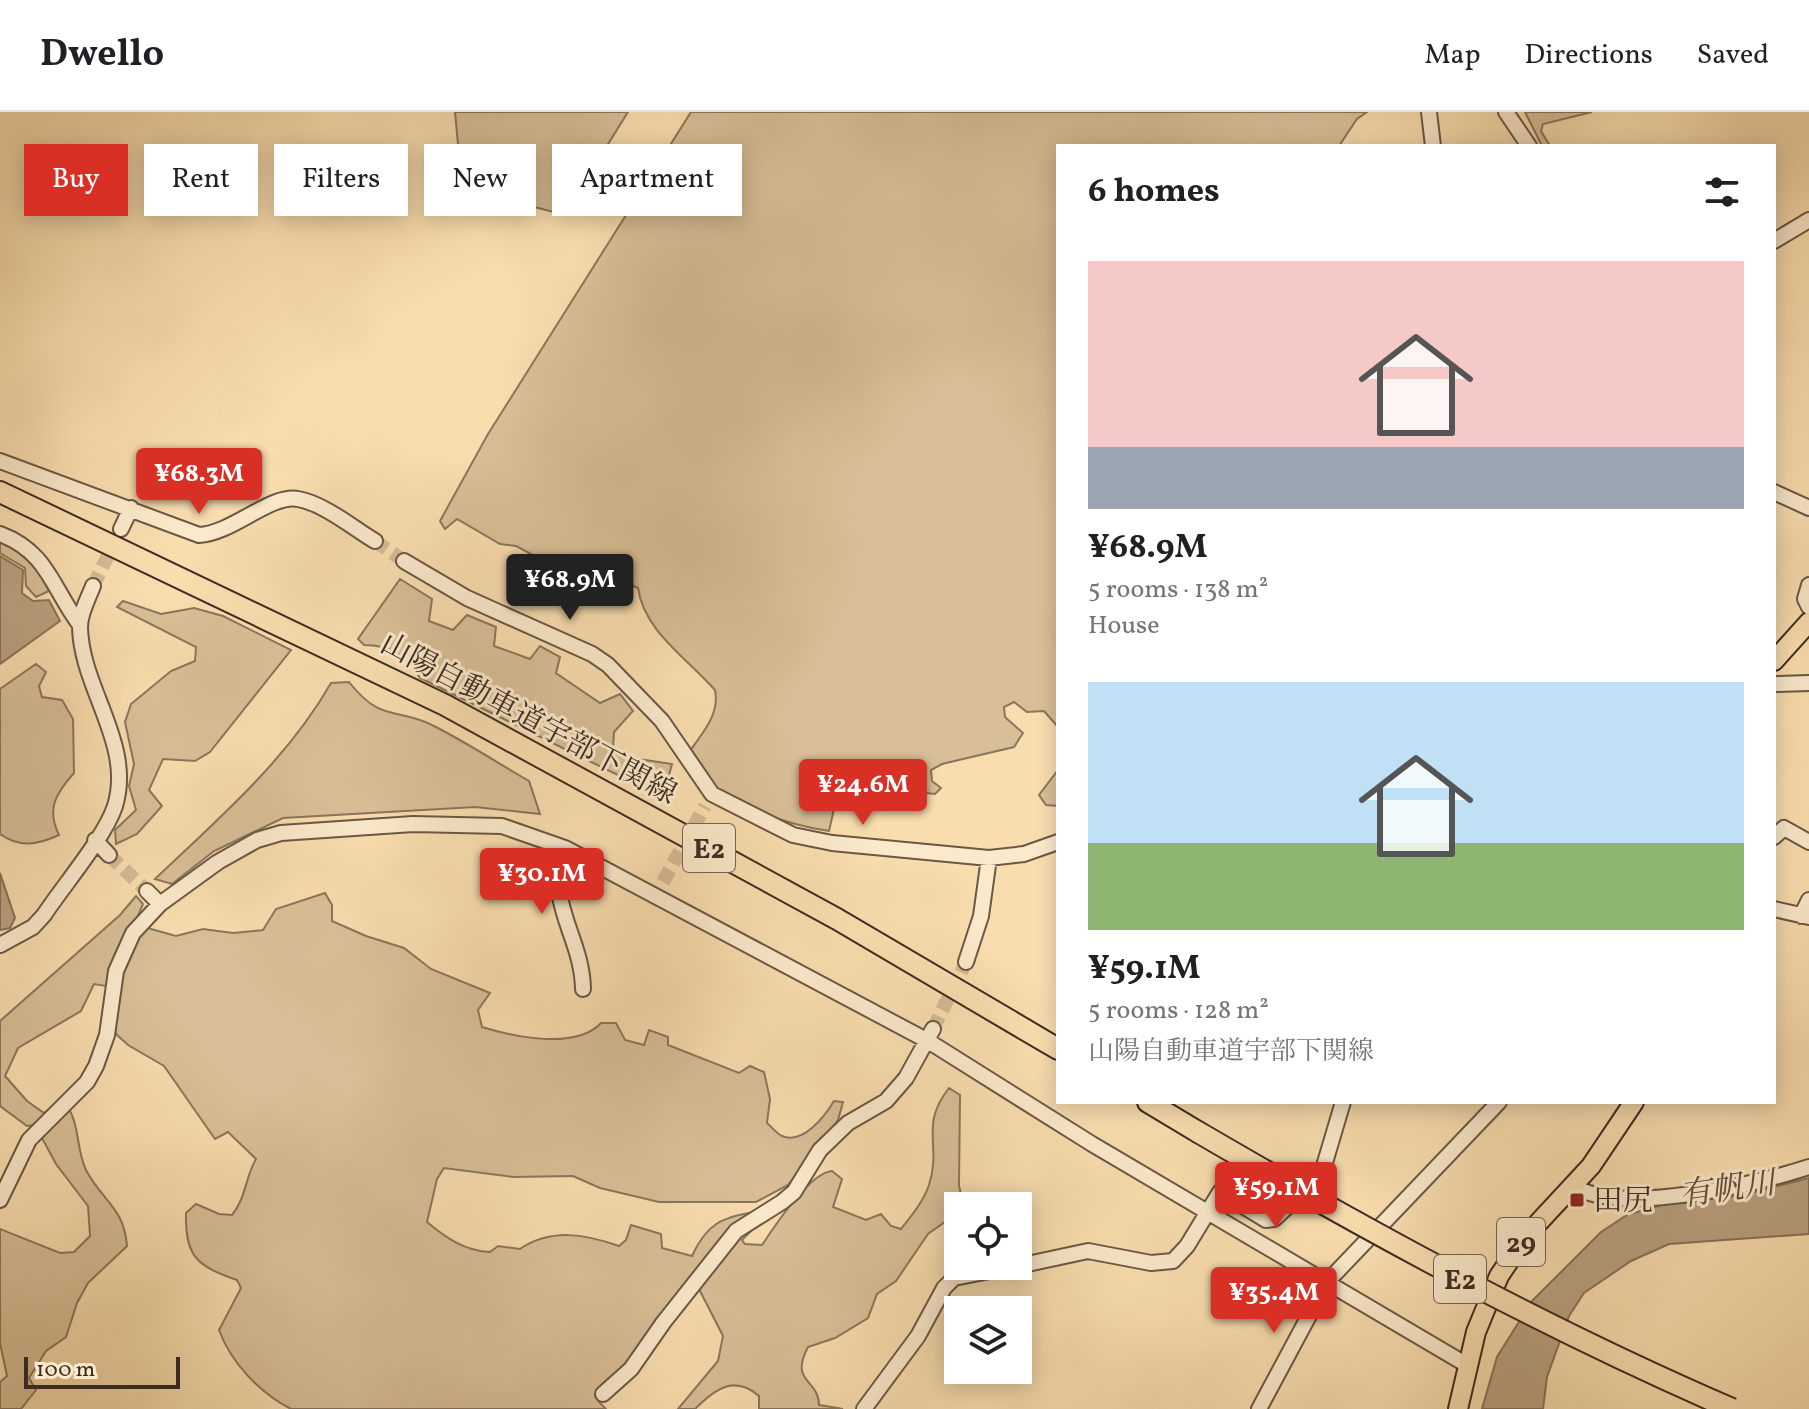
<!DOCTYPE html>
<meta charset="utf-8">
<style>
body{margin:0;font-family:Vollkorn,"Noto Serif JP",serif;background:#f6f6f6;color:#202124;height:100vh;display:flex;flex-direction:column;font-size:30px;white-space:nowrap}
*{box-sizing:border-box;margin:0}
p{font-size:26px;color:#757577}
.icon{flex:none;width:44px;height:44px;fill:none;stroke:currentColor;stroke-width:2;stroke-linecap:round;stroke-linejoin:round}
.map{position:relative;flex:1;overflow:hidden}
.sheet{position:absolute;left:1056px;top:32px;width:720px;height:960px;display:flex;flex-direction:column;background:#fff;border-radius:0px;box-shadow:0 4px 20px #0003}
.sheet>*{flex:none}
.guide{position:absolute;left:24px;top:32px;width:760px;height:72px;display:flex;gap:16px}
.controls{position:absolute;left:944px;top:1080px;display:grid;gap:16px}
.controls a{display:grid;place-items:center;width:88px;height:88px;border-radius:0px;background:#fff;box-shadow:0 4px 20px #0003;font-size:40px}
.scale{position:absolute;left:24px;bottom:20px;width:156px;box-sizing:border-box;padding-left:8px;border:4px solid #3c2c21;border-top:0;font-size:22px;line-height:28px;white-space:nowrap;color:#3c2c21;-webkit-text-stroke:6px #fbe9cb;paint-order:stroke}
.price{position:absolute;translate:-50% -68px;padding:0 18px;border-radius:8px;background:#d93025;color:#fff;font-size:26px;line-height:52px;filter:drop-shadow(0 2px 4px #0008)}
.price::after{content:'';position:absolute;left:50%;top:48px;width:24px;height:18px;margin-left:-12px;background:inherit;clip-path:polygon(0 0,100% 0,50% 100%)}
.price.current{background:#222;color:#fff}
ul{padding:0;list-style:none}
li{display:grid;align-content:center;gap:16px;height:424px;padding:0 32px}
li span{display:grid;place-items:center;height:248px;border-radius:0px;color:#555}
li>.icon{margin-inline-start:auto}
span .icon{width:144px;height:144px;fill:#fffc;stroke-width:1}
li b{font-size:34px}
h2{display:flex;justify-content:space-between;align-items:center;height:96px;padding:0 32px;font-size:34px}
.tag{padding:0 28px;border-radius:0px;background:#fff;box-shadow:0 4px 20px #0003;font-size:28px;line-height:72px}
.tag.current{background:#d93025;color:#fff}
header{display:flex;align-items:center;gap:48px;box-sizing:border-box;height:112px;padding:0 40px;background:#fff;border-bottom:2px solid #e0e0e0}
header strong{font-size:38px}
nav{display:flex;gap:44px;margin-inline-start:auto;font-size:28px}
.map>svg:first-child{display:block}
.green{fill:#d9bf97;stroke:#8a765c;stroke-width:2}
.water{fill:#b9a17f;stroke:#877259;stroke-width:2}
.lines{fill:none;stroke-linecap:round;stroke-linejoin:round}
.minor-tunnel{stroke:#d3ba93;stroke-width:14;stroke-dasharray:14 7;stroke-linecap:butt}
.minor-casing{stroke:#6b5844;stroke-width:18}
.major-casing{stroke:#3c2c21;stroke-width:22}
.highway-casing{stroke:#3c2c21;stroke-width:24}
.minor{stroke:#fbe9cb;stroke-width:14}
.major{stroke:#f9ddaf;stroke-width:18}
.highway{stroke:#f9ddaf;stroke-width:20}
.highway-bridge-casing{stroke:#3c2c21;stroke-width:24;stroke-linecap:butt}
.highway-bridge{stroke:#f9ddaf;stroke-width:20}
.poi-dot{fill:#8f2418;stroke:#fbe9cb;stroke-width:3}
.labels{text-anchor:middle;stroke-width:6;stroke-linejoin:round;paint-order:stroke}
.shield{fill:#fbe9cb;stroke:#756554;stroke-width:2}
.shield-label{font-size:28px;font-weight:bold;fill:#3c2c21}
.street-label{font-size:30px;fill:#3c2c21;stroke:#fbe9cb}
.poi-label{font-size:30px;fill:#3c2c21;stroke:#fbe9cb;text-anchor:start}
.water-label{font-size:32px;font-style:italic;fill:#624f3d;stroke:#fbe9cb}
</style>
<header>
<strong>Dwello</strong>
<nav><a>Map</a><a>Directions</a><a>Saved</a></nav>
</header>
<div class="map">
<svg width="1809" height="1297" viewBox="0 0 1809 1297">
<rect width="100%" height="100%" fill="#f9ddaf"/>
<filter id="stains"><feTurbulence type="fractalNoise" baseFrequency=".0025" numOctaves="4"/><feColorMatrix values="0 0 0 0 .2 0 0 0 0 .09 0 0 0 0 .02 0 0 0 .5 -.17"/></filter>
<radialGradient id="worn" r=".72"><stop offset=".6" stop-color="#630" stop-opacity="0"/><stop offset="1" stop-color="#630" stop-opacity=".3"/></radialGradient>
<path class="green" d="M 455,0 L 628,0 L 567,98 L 561,102 L 500,86 L 463,86 Z
M 691,0 L 1367,0 L 1357,7 L 1339,34 L 1058,34 L 1058,615 L 1044,599 L 1027,600 L 1014,590 L 1004,595 L 1005,605 L 1023,621 L 1014,635 L 942,652 L 931,658 L 932,669 L 941,676 L 935,682 L 918,680 L 898,670 L 888,672 L 880,689 L 836,688 L 829,719 C 789,713 735,696 706,666 C 699,659 695,648 690,639 C 703,620 720,602 715,578 C 687,546 644,519 638,476 L 608,463 L 593,469 L 578,467 L 516,434 L 500,432 L 457,407 L 445,417 L 440,409 L 488,322 Z
M 1525,0 L 1592,0 L 1543,12 L 1541,19 L 1550,34 L 1542,34 Z
M 0,426 L 34,450 L 49,479 L 36,485 L 26,474 L 25,456 L 0,441 Z
M 400,467 L 432,487 L 429,509 L 453,518 L 467,503 L 496,515 L 494,534 L 530,547 L 540,534 L 560,545 L 556,561 L 600,591 L 620,582 L 633,599 L 614,620 L 613,636 L 632,646 L 672,652 L 668,667 L 636,672 L 420,566 C 407,544 390,533 364,533 L 358,527 Z
M 123,489 L 161,502 L 194,496 L 223,504 L 291,538 L 210,640 L 195,649 L 163,647 L 149,678 L 162,694 L 137,722 L 116,732 L 115,718 L 136,698 L 129,674 L 134,652 L 125,610 L 131,592 L 171,559 L 195,549 L 196,535 L 117,495 Z
M 36,552 L 46,560 L 39,574 L 42,585 L 62,588 L 73,607 L 74,661 C 56,681 46,697 59,723 C 37,733 20,736 0,722 L 0,577 Z
M 349,570 C 383,613 397,594 436,615 C 467,631 498,651 529,669 L 540,702 L 475,695 L 283,706 L 214,739 L 172,772 L 155,767 C 219,706 287,648 331,571 Z
M 1058,658 L 1058,694 L 1046,693 L 1039,683 Z
M 325,781 L 332,793 L 332,809 L 366,824 L 404,836 L 431,857 L 490,881 L 478,898 L 482,915 C 515,925 576,938 601,911 L 616,911 L 625,928 L 644,933 L 649,918 L 668,925 L 668,933 L 739,961 L 750,954 L 764,960 L 770,987 L 767,1011 C 771,1014 777,1022 782,1024 C 803,1033 825,1004 834,989 L 843,990 L 838,1008 L 788,1073 L 756,1090 L 659,1090 L 600,1076 L 573,1064 L 513,1065 L 444,1056 L 437,1067 L 427,1110 C 446,1126 465,1139 490,1140 L 498,1134 L 520,1137 C 551,1116 585,1122 619,1134 L 626,1128 L 631,1113 L 661,1122 L 662,1136 L 692,1144 C 706,1113 721,1105 755,1100 L 756,1114 L 742,1128 L 745,1132 L 762,1133 C 775,1114 809,1061 832,1059 L 842,1067 L 833,1095 L 866,1108 L 881,1102 L 891,1114 L 901,1117 C 912,1103 923,1090 929,1073 C 942,1033 919,1014 949,976 L 960,983 L 959,1074 L 963,1089 L 956,1102 L 928,1122 L 896,1169 L 877,1182 L 868,1206 L 835,1226 L 808,1235 C 789,1271 819,1267 819,1293 L 843,1297 L 759,1297 L 759,1284 C 735,1263 716,1276 695,1297 L 678,1297 L 718,1249 L 723,1224 L 699,1177 L 686,1175 L 628,1252 L 601,1274 L 599,1290 L 606,1297 L 291,1297 C 260,1281 231,1251 219,1218 L 241,1176 L 237,1168 C 197,1154 185,1145 186,1101 L 196,1092 L 219,1102 L 232,1103 C 246,1086 245,1066 256,1047 L 228,1020 L 215,1027 L 164,954 L 128,933 L 116,922 L 114,906 L 119,876 L 94,872 L 81,899 L 18,936 L 5,964 L 27,989 L 44,1001 L 62,988 C 81,1007 75,1035 86,1058 C 102,1089 124,1095 127,1134 L 88,1171 L 77,1191 L 66,1225 L 46,1239 L 29,1266 L 36,1278 L 21,1297 L 0,1297 L 0,1270 L 7,1264 L 0,1231 L 0,1117 L 60,1141 L 74,1140 L 90,1124 L 88,1094 L 56,1052 L 35,1013 L 27,1014 L 0,994 L 0,909 L 120,803 L 136,784 L 143,792 L 136,808 L 151,817 L 176,824 L 203,817 L 233,821 L 263,818 L 276,797 Z"/>
<path class="water" d="M 0,444 L 23,458 L 22,481 L 33,489 L 49,488 L 60,509 L 0,552 Z
M 0,761 L 15,806 L 10,816 L 0,818 Z
M 1809,1066 L 1809,1122 L 1669,1132 L 1631,1149 L 1584,1181 L 1569,1204 L 1547,1265 L 1543,1297 L 1482,1297 L 1497,1245 L 1532,1189 L 1601,1120 L 1627,1103 L 1675,1089 L 1739,1084 Z"/>
<g class="lines">
<path class="minor-tunnel" d="M 375,429 L 404,449
M 93,474 L 121,417
M 109,743 L 147,779
M 663,770 L 705,694
M 933,917 L 966,850"/>
<defs>
<path id="minor" d="M 1429,0 L 1433,34
M 1506,0 L 1529,34
M 1774,129 L 1809,108
M 0,349 L 199,423 C 233,421 270,382 298,387 C 325,392 353,416 375,429
M 1774,380 L 1809,396
M 121,417 L 131,396
M 0,422 C 48,440 52,476 80,513
M 404,449 L 467,486 L 592,542 L 608,553 L 662,609 L 712,682 L 793,723 L 832,731 L 989,746 L 1024,742 L 1058,730
M 1809,473 L 1805,487 L 1809,495
M 1777,572 L 1809,571
M 1774,725 L 1784,716 L 1809,730
M 95,728 L 109,743
M 565,736 C 544,792 582,823 583,877
M 147,779 L 160,792
M 1774,797 L 1809,805
M 1801,804 L 1809,788
M 0,833 L 33,815 L 44,803 C 63,774 105,725 115,694 C 134,632 81,576 80,515 C 80,501 88,487 93,474
M 966,850 L 981,804 L 989,746
M 1573,1073 C 1616,1105 1758,1072 1809,1055
M 0,1088 L 29,1028 L 87,970 L 96,954 L 107,923 L 116,859 L 133,821 L 160,792 L 218,750 L 257,728 L 281,721 L 413,712 L 502,714 L 565,736 L 928,929 L 1092,1032 L 1467,1253
M 1018,1154 L 1088,1139 L 1151,1151 L 1173,1149 L 1187,1134 L 1220,1080 L 1266,1108 L 1274,1107 L 1321,1064 L 1343,990
M 603,1282 L 631,1257 L 663,1211 L 736,1119 L 782,1090 L 794,1080 L 820,1038 L 848,1011 L 886,989 L 906,966 L 933,917
M 864,1297 L 918,1224 L 944,1176 L 954,1166 L 1015,1154
M 1259,1297 L 1327,1170 L 1499,990"/>
<path id="major" d="M 1774,549 L 1809,510
M 1458,1297 L 1476,1220 L 1499,1164 L 1526,1124 L 1591,1054 L 1634,990"/>
<path id="highway" d="M 0,380 L 445,593 L 837,807 L 1058,937
M 1148,990 L 1198,1020"/>
</defs>
<use href="#minor" class="minor-casing"/>
<use href="#major" class="major-casing"/>
<use href="#highway" class="highway-casing"/>
<use href="#minor" class="minor"/>
<use href="#major" class="major"/>
<use href="#highway" class="highway"/>
<defs>
<path id="highway-bridge" d="M 1198,1020 C 1371,1121 1547,1217 1732,1297"/>
</defs>
<use href="#highway-bridge" class="highway-bridge-casing"/>
<use href="#highway-bridge" class="highway-bridge"/>
</g>
<rect class="poi-dot" x="1569" y="1080" width="16" height="16" rx="4"/>
<g class="labels">
<g class="shield">
<rect x="683" y="712" width="52" height="48" rx="6"/>
<rect x="1497" y="1106" width="48" height="48" rx="6"/>
<rect x="1434" y="1143" width="52" height="48" rx="6"/>
</g>
<g class="shield-label">
<text x="709" y="746">E2</text>
<text x="1521" y="1140">29</text>
<text x="1460" y="1177">E2</text>
</g>
<g class="street-label">
<text transform="translate(529 606) rotate(28)" y="10">山陽自動車道宇部下関線</text>
</g>
<g class="poi-label">
<text x="1593" y="1098">田尻</text>
</g>
<g class="water-label">
<text transform="translate(1727 1076) rotate(-8)" y="11">有帆川</text>
</g>
</g>
<rect width="100%" height="100%" filter="url(#stains)"/>
<rect width="100%" height="100%" fill="url(#worn)"/>
</svg>
<div class="controls">
<a><svg class="icon" aria-label="locate" viewBox="0 0 24 24"><circle cx="12" cy="12" r="6"/><path d="M12 2v4M12 18v4M2 12h4M18 12h4"/></svg></a>
<a><svg class="icon" aria-label="layers" viewBox="0 0 24 24"><path d="M12 4l9 5-9 5-9-5zM3 14l9 5 9-5"/></svg></a>
</div>
<div class="scale">100 m</div>
<b class="price" style="left:199px;top:404px">¥68.3M</b>
<b class="price current" style="left:570px;top:510px">¥68.9M</b>
<b class="price" style="left:863px;top:715px">¥24.6M</b>
<b class="price" style="left:542px;top:804px">¥30.1M</b>
<b class="price" style="left:1276px;top:1118px">¥59.1M</b>
<b class="price" style="left:1274px;top:1223px">¥35.4M</b>
<div class="guide">
<a class="tag current">Buy</a>
<a class="tag">Rent</a>
<a class="tag">Filters</a>
<a class="tag">New</a>
<a class="tag">Apartment</a>
</div>
<section class="sheet">
<h2>6 homes<svg class="icon" aria-label="filters" viewBox="0 0 24 24"><path d="M4 7h16M4 17h16"/><circle cx="9" cy="7" r="2"/><circle cx="15" cy="17" r="2"/></svg></h2>
<ul>
<li><span style="background:linear-gradient(#f6c9c9 75%,#9aa5b1 0)"><svg class="icon" aria-label="home" viewBox="0 0 24 24"><path d="M3 11l9-7 9 7M6 9v11h12V9"/></svg></span><div><b>¥68.9M</b><p>5 rooms · 138 m²</p><p>House</p></div></li>
<li><span style="background:linear-gradient(#bfe0f5 65%,#8fb573 0)"><svg class="icon" aria-label="home" viewBox="0 0 24 24"><path d="M3 11l9-7 9 7M6 9v11h12V9"/></svg></span><div><b>¥59.1M</b><p>5 rooms · 128 m²</p><p>山陽自動車道宇部下関線</p></div></li>
</ul>
</section>
</div>
